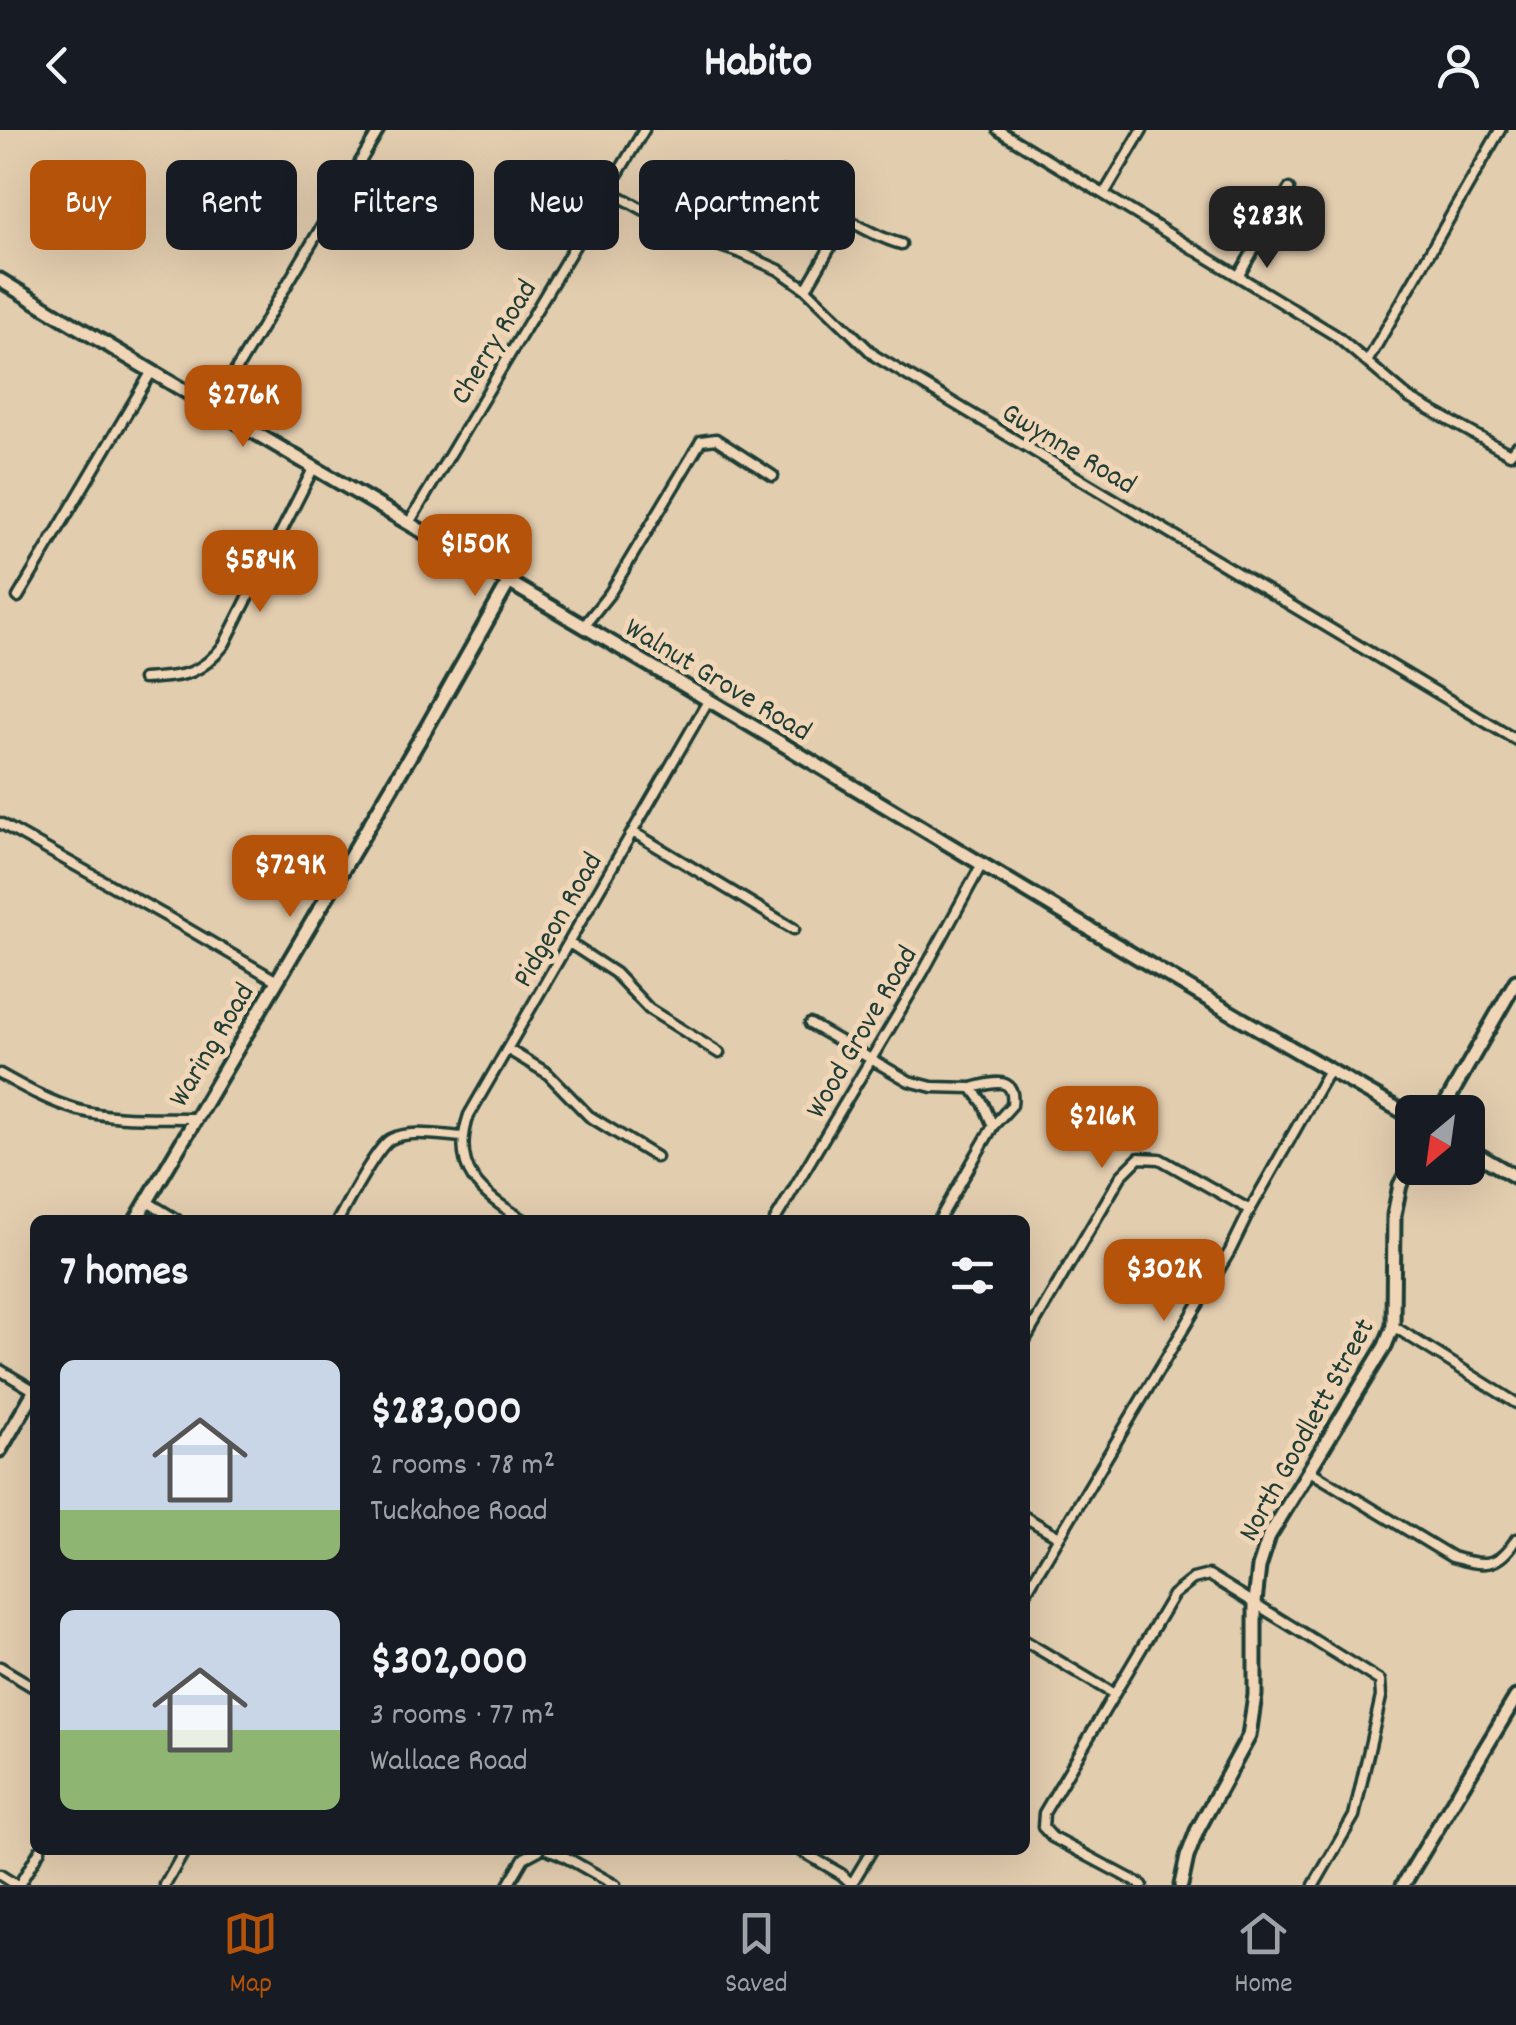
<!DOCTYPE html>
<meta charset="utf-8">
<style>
body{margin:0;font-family:Dekko,sans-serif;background:#20242c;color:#f1f3f6;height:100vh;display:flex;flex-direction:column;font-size:38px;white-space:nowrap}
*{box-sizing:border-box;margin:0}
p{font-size:32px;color:#9ea1a6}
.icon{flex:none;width:55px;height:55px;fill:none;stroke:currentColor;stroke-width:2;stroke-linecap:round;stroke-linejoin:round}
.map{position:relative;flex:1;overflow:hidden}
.side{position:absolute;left:30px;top:1085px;width:1000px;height:640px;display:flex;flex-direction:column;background:#171b24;border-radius:15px;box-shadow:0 10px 40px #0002}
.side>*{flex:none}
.hud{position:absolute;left:30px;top:30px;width:1000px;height:90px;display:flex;gap:20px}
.needle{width:65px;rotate:209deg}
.fabs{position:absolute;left:1395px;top:965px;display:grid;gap:20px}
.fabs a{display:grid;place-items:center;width:90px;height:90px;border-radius:15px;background:#171b24;box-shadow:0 10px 40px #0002;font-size:50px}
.price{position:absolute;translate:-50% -85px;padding:0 22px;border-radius:20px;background:#b45309;color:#fff;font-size:32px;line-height:65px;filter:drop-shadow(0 2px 5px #0008)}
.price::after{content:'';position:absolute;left:50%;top:60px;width:30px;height:22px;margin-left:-15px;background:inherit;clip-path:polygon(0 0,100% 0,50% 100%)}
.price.current{background:#222;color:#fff}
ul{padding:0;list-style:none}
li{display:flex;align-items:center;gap:30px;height:250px;padding:0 30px}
li span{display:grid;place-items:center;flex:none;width:280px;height:200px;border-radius:15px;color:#555}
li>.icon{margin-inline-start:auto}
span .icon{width:120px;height:120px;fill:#fffc;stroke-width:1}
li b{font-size:42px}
h2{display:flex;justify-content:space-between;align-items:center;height:120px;padding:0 30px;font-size:42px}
.chip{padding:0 35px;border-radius:15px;background:#171b24;box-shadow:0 10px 40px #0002;font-size:35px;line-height:90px}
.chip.current{background:#b45309;color:#fff}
header{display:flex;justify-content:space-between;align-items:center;height:130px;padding:0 30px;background:#171b24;font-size:45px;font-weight:800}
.menu{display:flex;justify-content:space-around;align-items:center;height:140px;border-top:2px solid #363941;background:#171b24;font-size:28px;color:#9ea1a6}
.menu a{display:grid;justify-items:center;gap:5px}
.menu .current{color:#b45309}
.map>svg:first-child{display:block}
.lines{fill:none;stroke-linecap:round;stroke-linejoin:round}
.street-casing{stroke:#1f3d34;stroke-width:15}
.secondary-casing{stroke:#1f3d34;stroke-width:19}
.street{stroke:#f0d6b7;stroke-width:8}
.secondary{stroke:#f0d6b7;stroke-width:11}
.labels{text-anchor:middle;stroke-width:10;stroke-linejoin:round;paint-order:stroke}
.street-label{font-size:30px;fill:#1f3d34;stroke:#f0d6b7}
</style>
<header><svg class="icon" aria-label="back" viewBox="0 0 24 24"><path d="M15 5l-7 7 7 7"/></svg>Habito<svg class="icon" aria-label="person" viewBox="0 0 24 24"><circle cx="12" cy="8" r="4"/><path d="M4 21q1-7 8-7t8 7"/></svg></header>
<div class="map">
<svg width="1516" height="1755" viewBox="0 0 1516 1755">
<rect width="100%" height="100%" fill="#e3cdaf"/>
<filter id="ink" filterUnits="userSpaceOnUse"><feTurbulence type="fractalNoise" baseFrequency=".01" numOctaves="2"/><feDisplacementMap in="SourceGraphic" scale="20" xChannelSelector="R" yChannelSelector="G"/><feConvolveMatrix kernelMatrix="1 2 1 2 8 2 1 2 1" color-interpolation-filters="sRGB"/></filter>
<g filter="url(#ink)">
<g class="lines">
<defs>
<path id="street" d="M 998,0 L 1335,205 L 1409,268 L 1510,324 L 1516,317
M 783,43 C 811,68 865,104 901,114
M 608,60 L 693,107 L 741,123 L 779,140 L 806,159 L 875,226 L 1516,610
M 1104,64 L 1142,0
M 1239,145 L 1289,59
M 806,159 L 848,87
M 1367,232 L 1500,0
M 213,279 L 379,0
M 409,393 L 644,0
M 18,467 L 152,241
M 583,497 L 610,463 L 701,311 L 716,309 L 773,346
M 143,549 C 181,546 199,547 224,515 L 313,339
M 0,693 L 171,789 L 277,851
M 633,702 L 794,799
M 569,813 L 615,843 L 649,879 L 719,923
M 810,894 L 909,951 L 932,957 L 972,958 L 983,973 L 993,996 L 939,1090
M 507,919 L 547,943 L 589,986 L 656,1027
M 0,944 C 25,958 50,972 78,980 C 115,990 156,987 194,988
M 972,958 C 991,953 1016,944 1012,975 L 993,996
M 146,1071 L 177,1090
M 338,1090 C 347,1074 377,1016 391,1009 C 411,999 442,1006 463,1007
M 524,1090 C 481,1064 450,1040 469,985 L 708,571
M 775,1090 L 922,844 L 982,734
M 1393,1196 L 1516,1273
M 1025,1210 L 1121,1046 L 1139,1028 L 1160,1029 L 1250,1080
M 0,1240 L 35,1261
M 1310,1341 L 1452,1427 C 1482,1436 1498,1439 1516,1409
M 1025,1387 L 1059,1407
M 1025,1464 L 1230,1121 L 1250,1080 L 1329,940
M 1025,1511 L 1114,1564
M 0,1537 L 35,1558
M 1043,1697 L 1044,1683 L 1173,1465 L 1193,1449 L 1209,1445 L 1380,1551 L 1381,1567 L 1354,1686 L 1314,1755
M 1043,1697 L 1052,1707 L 1142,1755
M 550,1720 L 560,1724 L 615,1755
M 800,1720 L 841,1744 L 853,1755
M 0,1745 L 16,1755
M 19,1755 L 40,1720
M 165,1755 L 185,1720
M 508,1755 L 524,1728 L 539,1720
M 851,1755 L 872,1720"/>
<path id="secondary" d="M 0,150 C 277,319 559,479 837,647 C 1028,762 1219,878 1412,987
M 1441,982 L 1516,851
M 1468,1019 L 1516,1047
M 136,1090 L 427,597 L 509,452
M 0,1320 L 35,1260
M 1181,1755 L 1187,1727 L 1197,1701 L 1249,1606 L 1255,1565 L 1255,1472 L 1259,1437 L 1269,1406 L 1385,1216 L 1393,1196 L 1394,1085 L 1400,1055 L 1412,1033
M 1403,1755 L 1516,1567"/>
</defs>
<use href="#street" class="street-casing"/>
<use href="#secondary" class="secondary-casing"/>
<use href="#street" class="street"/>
<use href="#secondary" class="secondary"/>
</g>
</g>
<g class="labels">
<g class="street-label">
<text transform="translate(492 211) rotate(-59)" y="10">Cherry Road</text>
<text transform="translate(1070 317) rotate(31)" y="10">Gwynne Road</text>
<text transform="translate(719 548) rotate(31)" y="10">Walnut Grove Road</text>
<text transform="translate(556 789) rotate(-60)" y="10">Pidgeon Road</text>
<text transform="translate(860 901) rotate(-60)" y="10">Wood Grove Road</text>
<text transform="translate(210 914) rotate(-59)" y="10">Waring Road</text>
<text transform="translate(1305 1299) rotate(-61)" y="10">North Goodlett Street</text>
</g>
</g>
</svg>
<div class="fabs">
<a><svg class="needle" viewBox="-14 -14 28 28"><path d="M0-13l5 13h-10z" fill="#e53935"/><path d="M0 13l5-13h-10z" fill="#9ea1a6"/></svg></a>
</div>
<b class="price current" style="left:1267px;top:141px">$283K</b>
<b class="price" style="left:243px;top:320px">$276K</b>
<b class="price" style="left:475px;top:469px">$150K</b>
<b class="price" style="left:260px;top:485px">$584K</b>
<b class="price" style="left:290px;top:790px">$729K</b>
<b class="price" style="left:1102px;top:1041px">$216K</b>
<b class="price" style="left:1164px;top:1194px">$302K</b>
<div class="hud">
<a class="chip current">Buy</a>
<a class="chip">Rent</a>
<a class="chip">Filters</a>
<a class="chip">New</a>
<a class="chip">Apartment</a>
</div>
<section class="side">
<h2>7 homes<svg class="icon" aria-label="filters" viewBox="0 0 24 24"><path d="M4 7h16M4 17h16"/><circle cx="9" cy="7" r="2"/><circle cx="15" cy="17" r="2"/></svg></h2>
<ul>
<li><span style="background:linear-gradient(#c9d6e8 75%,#8fb573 0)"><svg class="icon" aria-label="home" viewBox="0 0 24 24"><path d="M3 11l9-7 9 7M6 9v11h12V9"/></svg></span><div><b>$283,000</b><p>2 rooms · 78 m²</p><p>Tuckahoe Road</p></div></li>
<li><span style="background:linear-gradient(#c9d6e8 60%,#8fb573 0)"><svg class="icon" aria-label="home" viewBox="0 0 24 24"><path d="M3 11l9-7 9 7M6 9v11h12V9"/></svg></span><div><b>$302,000</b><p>3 rooms · 77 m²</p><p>Wallace Road</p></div></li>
</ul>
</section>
</div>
<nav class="menu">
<a class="current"><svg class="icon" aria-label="map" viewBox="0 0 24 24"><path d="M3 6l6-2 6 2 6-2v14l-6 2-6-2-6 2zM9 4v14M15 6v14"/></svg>Map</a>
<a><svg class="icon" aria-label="saved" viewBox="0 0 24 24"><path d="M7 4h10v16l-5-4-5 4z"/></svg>Saved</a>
<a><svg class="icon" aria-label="home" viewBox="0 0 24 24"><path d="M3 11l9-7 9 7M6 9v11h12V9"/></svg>Home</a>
</nav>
